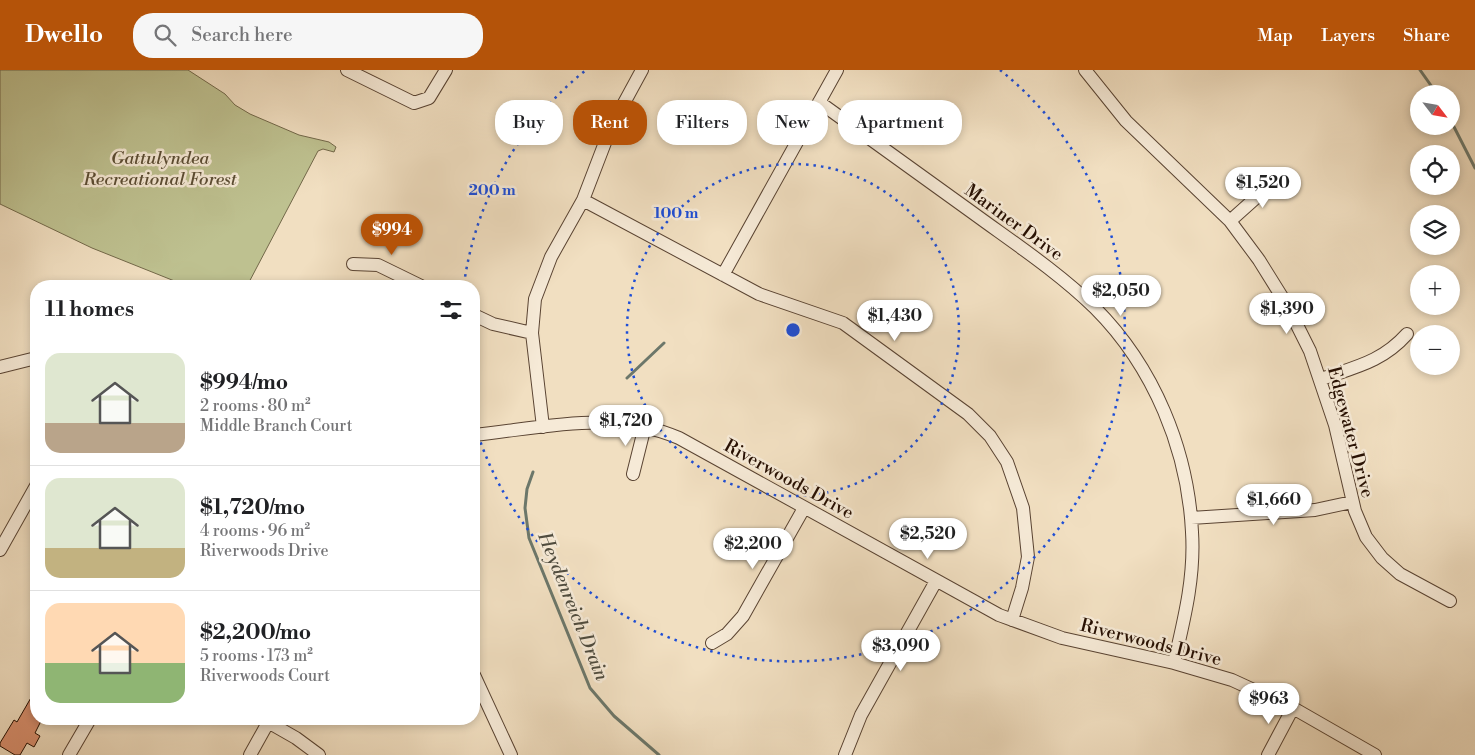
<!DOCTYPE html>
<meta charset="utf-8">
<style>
body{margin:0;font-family:"Libre Bodoni",serif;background:#f6f6f6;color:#202124;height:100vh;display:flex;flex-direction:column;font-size:19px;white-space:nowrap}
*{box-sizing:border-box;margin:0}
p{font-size:16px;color:#757577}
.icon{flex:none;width:28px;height:28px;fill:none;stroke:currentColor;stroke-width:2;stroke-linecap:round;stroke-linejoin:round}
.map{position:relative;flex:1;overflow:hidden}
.sheet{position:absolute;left:30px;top:210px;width:450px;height:445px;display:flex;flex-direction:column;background:#fff;border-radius:20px;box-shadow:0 2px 8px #0003}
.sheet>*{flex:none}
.banner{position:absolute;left:495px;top:30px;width:475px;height:45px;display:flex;gap:10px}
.needle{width:32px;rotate:121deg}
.buttons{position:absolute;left:1410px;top:15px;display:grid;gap:10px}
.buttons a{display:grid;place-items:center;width:50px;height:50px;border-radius:50%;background:#fff;box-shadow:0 2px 8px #0003;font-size:25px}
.price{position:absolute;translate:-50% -42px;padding:0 11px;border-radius:18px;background:#fff;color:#222;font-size:16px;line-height:32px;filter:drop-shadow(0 1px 2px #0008)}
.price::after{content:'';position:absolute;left:50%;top:30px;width:15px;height:11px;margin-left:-8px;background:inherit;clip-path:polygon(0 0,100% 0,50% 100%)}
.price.current{background:#b45309;color:#fff}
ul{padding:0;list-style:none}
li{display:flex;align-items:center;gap:15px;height:125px;padding:0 15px}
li+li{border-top:1px solid #e0e0e0}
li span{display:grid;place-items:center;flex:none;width:140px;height:100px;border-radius:15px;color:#555}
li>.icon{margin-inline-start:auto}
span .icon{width:60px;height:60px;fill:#fffc;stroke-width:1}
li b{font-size:21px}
h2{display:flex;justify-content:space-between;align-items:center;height:60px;padding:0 15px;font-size:21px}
.chip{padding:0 18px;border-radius:20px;background:#fff;box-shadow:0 2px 8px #0003;font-size:18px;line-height:45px}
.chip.current{background:#b45309;color:#fff}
header{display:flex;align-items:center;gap:30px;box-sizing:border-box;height:70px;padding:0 25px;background:#b45309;color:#fff}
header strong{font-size:24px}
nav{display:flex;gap:28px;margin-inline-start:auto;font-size:18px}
.search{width:350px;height:45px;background:#f6f6f6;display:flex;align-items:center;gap:12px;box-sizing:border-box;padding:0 18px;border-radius:20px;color:#757577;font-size:19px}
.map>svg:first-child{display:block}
.green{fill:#bec190;stroke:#726849}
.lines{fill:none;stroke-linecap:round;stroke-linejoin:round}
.stream{stroke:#6c776a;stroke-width:3}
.building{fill:#da9170;stroke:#260f02}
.minor-casing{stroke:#594332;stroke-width:14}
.minor{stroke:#f6ead7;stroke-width:12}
.ring{fill:none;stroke:#1d4ed8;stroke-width:2.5;stroke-dasharray:2.5 5}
.labels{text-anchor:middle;stroke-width:5;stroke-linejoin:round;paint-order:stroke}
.park-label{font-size:18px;font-style:italic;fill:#5b4d34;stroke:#f6ead7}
.street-label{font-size:18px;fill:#260f02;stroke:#f6ead7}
.water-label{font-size:19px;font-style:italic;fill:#4f4c3f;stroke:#f6ead7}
.centre{fill:#1d4ed8;stroke:#f6ead7;stroke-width:2.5}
.ring-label{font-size:15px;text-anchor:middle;font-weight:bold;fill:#1d4ed8;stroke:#f6ead7;stroke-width:5;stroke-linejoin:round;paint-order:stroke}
</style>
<header>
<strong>Dwello</strong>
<div class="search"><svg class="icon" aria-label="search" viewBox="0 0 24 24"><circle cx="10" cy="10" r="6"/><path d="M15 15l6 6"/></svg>Search here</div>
<nav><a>Map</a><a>Layers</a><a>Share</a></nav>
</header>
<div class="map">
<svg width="1475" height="685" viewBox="0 0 1475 685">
<rect width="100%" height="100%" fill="#f1dfc1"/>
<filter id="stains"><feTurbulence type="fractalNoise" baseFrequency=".004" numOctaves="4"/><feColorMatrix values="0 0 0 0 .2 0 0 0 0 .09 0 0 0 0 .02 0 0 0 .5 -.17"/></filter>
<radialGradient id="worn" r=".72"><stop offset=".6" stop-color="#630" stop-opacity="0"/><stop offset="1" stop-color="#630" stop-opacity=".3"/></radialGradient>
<path class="green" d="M 0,0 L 188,0 L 225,24 L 235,35 L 250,44 L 299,65 L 329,72 L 336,77 L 334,82 L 323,79 L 318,81 L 247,216 L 187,216 L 92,178 L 0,134 Z"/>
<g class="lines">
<path class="stream" d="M 1420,0 L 1437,24
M 1451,51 L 1475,98
M 627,308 L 664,273
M 533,402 L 527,419 L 525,438 L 529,468 L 590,618 L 614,646 L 659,685"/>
</g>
<path class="building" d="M 36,619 L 36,649 L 42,649 L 35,663 L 40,666 L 34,677 L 27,673 L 20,685 L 15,685 L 0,676 L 0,673 L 14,650 L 17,652 Z"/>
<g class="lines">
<defs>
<path id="minor" d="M 347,0 L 414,33 L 429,28 L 446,0
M 1085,0 L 1126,51 L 1230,151 L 1259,190 L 1287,235 L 1310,281 L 1335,355 L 1355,441 L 1366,467 L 1382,488 L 1400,504 L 1450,531
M 819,32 C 870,69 921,106 973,143 C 1014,173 1058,202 1095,238 C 1154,297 1188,380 1192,462 C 1195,507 1184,550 1174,593
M 583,130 L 759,224 L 843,253 L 968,344 L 990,366 L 1007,392 L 1023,438 L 1028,487 L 1022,518 L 1012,550
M 1230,151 L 1278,108
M 353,194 L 378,195 L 421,216
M 723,205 L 837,0
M 474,245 L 493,254 L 532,263
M 0,297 L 36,288
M 1321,309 C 1355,297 1382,292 1407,264
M 543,357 L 532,263 L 535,229 L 551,187 L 583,130 L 611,57 L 642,0
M 474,365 C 542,358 613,339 679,368 L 999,545 L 1062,568 L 1174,593 L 1232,610 L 1293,638 L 1375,685
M 633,404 L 645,356
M 1191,448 L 1315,440 L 1352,432
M 0,480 L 36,416
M 712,573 L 727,564 L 743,546 L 804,438
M 474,605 L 511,685
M 268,652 L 296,668 L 319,685
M 69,685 L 90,649
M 250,685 L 270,649
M 845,685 L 861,645 L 936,511
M 1268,685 L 1293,638"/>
</defs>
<use href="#minor" class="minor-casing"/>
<use href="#minor" class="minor"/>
</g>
<g class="ring">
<circle cx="793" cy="260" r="166"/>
<path d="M464 214A332 332 0 0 1 586 0M1000 0A332 332 0 1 1 474 352"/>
</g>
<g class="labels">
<g class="park-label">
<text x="160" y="94">Gattulyndea<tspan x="160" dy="21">Recreational Forest</tspan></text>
</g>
<g class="street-label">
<text transform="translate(1014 152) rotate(36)" y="6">Mariner Drive</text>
<text transform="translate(1351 362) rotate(75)" y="6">Edgewater Drive</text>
<text transform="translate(789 409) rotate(29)" y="6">Riverwoods Drive</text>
<text transform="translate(1151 572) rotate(14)" y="6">Riverwoods Drive</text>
</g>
<g class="water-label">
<text transform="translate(574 536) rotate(68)" y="7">Heydenreich Drain</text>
</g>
</g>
<circle cx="793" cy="260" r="8" class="centre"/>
<g class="ring-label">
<text x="492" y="125">200 m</text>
<text x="676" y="148">100 m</text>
</g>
<rect width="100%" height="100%" filter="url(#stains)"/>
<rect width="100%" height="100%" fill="url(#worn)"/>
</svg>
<div class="buttons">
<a><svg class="needle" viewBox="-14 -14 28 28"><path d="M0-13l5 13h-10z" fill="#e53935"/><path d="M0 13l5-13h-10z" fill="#757577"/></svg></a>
<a><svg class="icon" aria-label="locate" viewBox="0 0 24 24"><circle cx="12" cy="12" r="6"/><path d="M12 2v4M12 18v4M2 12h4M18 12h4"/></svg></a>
<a><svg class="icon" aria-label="layers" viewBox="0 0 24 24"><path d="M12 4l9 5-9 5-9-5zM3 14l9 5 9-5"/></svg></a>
<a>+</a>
<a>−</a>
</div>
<b class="price" style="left:1263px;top:139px">$1,520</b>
<b class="price current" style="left:392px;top:186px">$994</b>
<b class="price" style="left:1121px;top:247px">$2,050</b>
<b class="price" style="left:1287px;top:265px">$1,390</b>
<b class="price" style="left:895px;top:272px">$1,430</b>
<b class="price" style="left:626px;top:377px">$1,720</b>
<b class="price" style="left:1274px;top:456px">$1,660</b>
<b class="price" style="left:928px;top:490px">$2,520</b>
<b class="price" style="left:753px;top:500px">$2,200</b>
<b class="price" style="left:901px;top:602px">$3,090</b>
<b class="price" style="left:1269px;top:655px">$963</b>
<div class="banner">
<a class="chip">Buy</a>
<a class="chip current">Rent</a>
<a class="chip">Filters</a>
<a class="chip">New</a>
<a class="chip">Apartment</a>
</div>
<section class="sheet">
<h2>11 homes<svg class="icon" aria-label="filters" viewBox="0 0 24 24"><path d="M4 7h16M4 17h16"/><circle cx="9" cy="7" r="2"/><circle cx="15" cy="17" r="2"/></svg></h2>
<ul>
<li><span style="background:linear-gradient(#dfe7d0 70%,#b9a48a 0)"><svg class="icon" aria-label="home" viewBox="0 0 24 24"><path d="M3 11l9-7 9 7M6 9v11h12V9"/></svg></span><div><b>$994/mo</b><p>2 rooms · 80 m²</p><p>Middle Branch Court</p></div></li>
<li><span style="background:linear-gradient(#dfe7d0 70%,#c2b280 0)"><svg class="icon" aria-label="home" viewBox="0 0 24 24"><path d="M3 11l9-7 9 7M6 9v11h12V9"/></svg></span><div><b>$1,720/mo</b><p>4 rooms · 96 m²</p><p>Riverwoods Drive</p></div></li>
<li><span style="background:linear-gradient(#ffd9b3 60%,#8fb573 0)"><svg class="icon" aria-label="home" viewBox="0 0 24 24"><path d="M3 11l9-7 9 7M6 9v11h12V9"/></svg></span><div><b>$2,200/mo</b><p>5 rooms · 173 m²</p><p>Riverwoods Court</p></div></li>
</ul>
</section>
</div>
